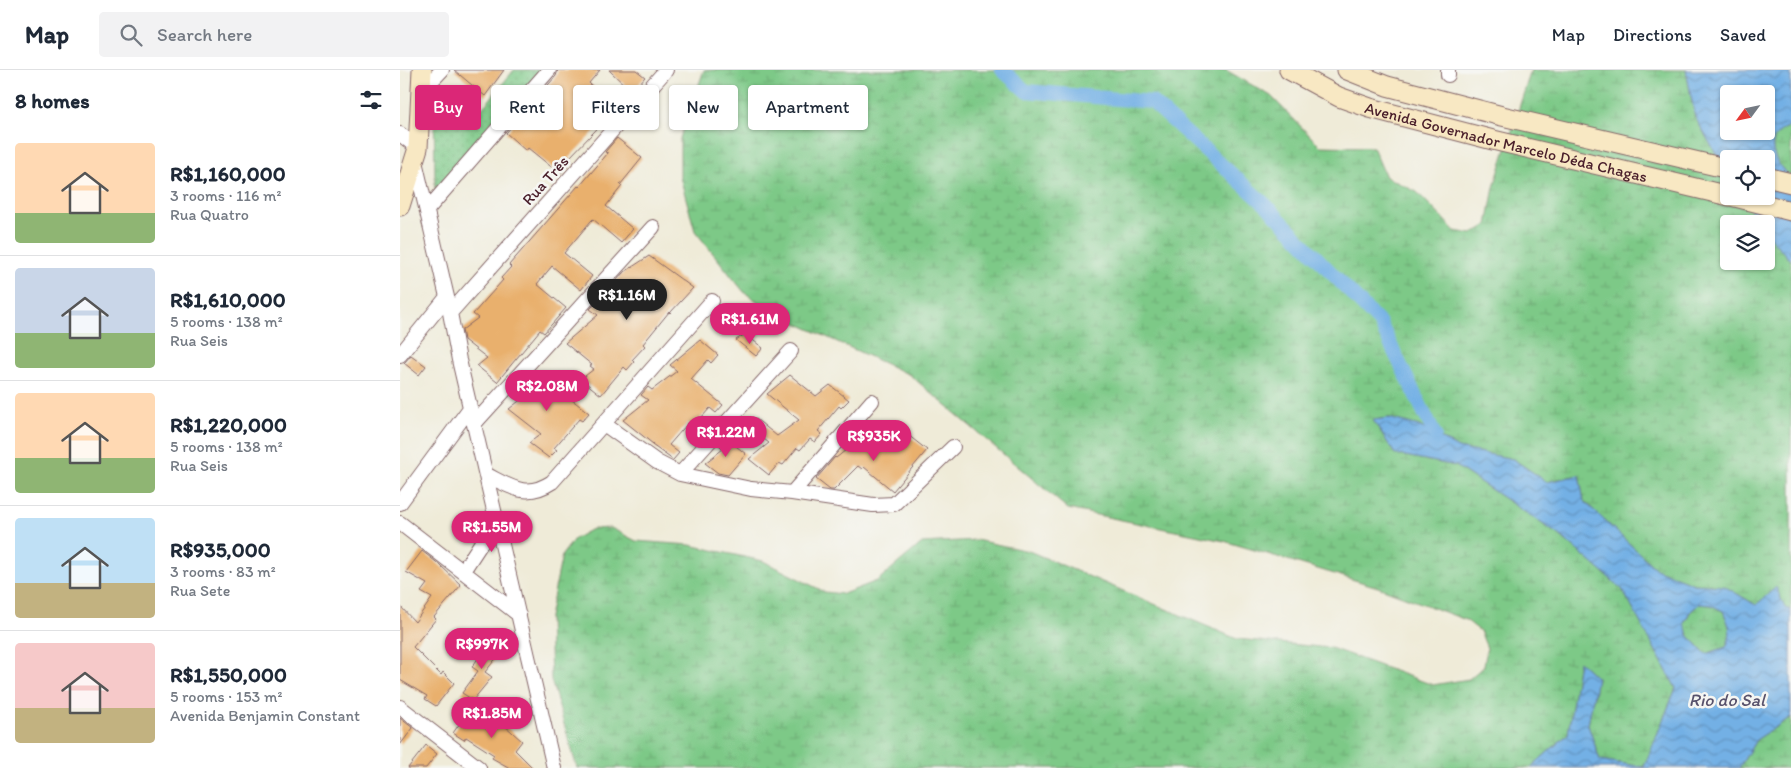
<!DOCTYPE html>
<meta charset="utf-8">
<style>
body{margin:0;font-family:Itim,sans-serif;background:#f2f2f3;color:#1f2937;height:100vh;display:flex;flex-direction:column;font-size:19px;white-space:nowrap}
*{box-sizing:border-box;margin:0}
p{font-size:16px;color:#747a83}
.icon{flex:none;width:28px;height:28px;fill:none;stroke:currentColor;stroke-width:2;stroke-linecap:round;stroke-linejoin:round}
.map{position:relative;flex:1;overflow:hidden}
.panel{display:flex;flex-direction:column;background:#fff;width:400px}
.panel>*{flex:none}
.hud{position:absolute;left:15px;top:15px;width:475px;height:45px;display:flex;gap:10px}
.needle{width:32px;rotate:237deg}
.fabs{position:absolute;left:1320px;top:15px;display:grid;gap:10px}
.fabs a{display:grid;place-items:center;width:55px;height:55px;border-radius:5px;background:#fff;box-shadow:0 1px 4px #0004;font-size:25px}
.price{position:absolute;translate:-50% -42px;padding:0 11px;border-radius:18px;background:#db2777;color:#fff;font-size:16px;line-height:32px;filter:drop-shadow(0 1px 2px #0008)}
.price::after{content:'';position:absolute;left:50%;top:30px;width:15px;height:11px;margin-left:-8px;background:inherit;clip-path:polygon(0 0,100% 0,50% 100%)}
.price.selected{background:#222;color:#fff}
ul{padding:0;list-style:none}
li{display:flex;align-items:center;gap:15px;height:125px;padding:0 15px}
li+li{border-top:1px solid #e0e1e3}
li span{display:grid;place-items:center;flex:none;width:140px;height:100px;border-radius:5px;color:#555}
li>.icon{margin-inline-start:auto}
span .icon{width:60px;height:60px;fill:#fffc;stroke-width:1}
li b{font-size:21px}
h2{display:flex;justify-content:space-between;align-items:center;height:60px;padding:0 15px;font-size:21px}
.chip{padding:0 18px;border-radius:5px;background:#fff;box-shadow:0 1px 4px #0004;font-size:18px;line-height:45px}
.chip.selected{background:#db2777;color:#fff}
header{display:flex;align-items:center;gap:30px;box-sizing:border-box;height:70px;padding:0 25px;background:#fff;border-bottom:1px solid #e0e1e3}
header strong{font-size:24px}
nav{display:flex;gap:28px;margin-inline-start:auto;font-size:18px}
.search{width:350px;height:45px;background:#f2f2f3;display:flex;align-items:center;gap:12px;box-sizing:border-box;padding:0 18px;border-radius:5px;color:#747a83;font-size:19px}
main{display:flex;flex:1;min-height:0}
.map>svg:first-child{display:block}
.grass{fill:url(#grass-dots);stroke:#647459}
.wetland{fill:url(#wetland-marsh);stroke:#647459}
.water{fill:url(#water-waves);stroke:#5e6888;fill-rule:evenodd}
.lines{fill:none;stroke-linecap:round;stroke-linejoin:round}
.canal{stroke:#73b0e5;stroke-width:14}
.building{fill:#e9b06d}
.street-casing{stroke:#846668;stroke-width:16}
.secondary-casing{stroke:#846668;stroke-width:21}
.street{stroke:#fff;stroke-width:14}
.secondary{stroke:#f8e8c3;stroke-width:19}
.labels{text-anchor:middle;stroke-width:5;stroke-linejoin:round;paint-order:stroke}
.street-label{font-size:16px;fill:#4a1f2b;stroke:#f6f6f2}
.water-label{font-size:18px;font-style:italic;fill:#58526c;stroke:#f6f6f2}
</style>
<header>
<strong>Map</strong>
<div class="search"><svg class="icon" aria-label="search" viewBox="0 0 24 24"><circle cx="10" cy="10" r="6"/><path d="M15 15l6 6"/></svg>Search here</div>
<nav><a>Map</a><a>Directions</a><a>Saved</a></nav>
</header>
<main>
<section class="panel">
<h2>8 homes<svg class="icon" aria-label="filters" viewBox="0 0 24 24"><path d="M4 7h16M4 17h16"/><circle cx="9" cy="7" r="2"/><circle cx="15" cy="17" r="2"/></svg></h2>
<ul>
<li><span style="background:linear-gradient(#ffd9b3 70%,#8fb573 0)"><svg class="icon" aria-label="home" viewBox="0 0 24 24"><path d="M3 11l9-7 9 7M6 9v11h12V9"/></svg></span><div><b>R$1,160,000</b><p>3 rooms · 116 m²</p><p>Rua Quatro</p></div></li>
<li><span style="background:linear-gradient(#c9d6e8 65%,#8fb573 0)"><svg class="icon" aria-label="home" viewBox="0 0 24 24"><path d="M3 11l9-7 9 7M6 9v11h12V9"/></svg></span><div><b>R$1,610,000</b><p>5 rooms · 138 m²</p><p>Rua Seis</p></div></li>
<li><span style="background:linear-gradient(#ffd9b3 65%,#8fb573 0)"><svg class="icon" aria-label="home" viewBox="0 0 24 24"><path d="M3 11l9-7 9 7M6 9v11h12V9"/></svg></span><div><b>R$1,220,000</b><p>5 rooms · 138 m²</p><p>Rua Seis</p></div></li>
<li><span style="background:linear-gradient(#bfe0f5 65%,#c2b280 0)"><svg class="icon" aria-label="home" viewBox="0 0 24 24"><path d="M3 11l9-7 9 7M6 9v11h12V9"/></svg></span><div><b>R$935,000</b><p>3 rooms · 83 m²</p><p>Rua Sete</p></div></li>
<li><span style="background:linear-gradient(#f6c9c9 65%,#c2b280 0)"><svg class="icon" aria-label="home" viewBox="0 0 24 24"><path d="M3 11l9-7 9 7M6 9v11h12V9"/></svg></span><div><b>R$1,550,000</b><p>5 rooms · 153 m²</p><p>Avenida Benjamin Constant</p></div></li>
</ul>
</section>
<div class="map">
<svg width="1391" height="698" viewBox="0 0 1391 698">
<defs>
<pattern id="grass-dots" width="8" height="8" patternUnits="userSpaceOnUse" patternTransform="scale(1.25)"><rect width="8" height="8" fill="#7dc987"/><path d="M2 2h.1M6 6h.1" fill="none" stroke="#6eac75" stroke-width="1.8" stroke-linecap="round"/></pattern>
<pattern id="wetland-marsh" width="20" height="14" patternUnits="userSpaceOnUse" patternTransform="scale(1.25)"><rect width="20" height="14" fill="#7dc987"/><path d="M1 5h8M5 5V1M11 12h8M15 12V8" fill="none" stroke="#6eac75"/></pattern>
<pattern id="water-waves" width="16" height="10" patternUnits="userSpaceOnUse" patternTransform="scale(1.25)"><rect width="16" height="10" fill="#73b0e5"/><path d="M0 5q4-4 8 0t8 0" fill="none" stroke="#608fba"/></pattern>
</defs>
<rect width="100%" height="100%" fill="#f6f6f2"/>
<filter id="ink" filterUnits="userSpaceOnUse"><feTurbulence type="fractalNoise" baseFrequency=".02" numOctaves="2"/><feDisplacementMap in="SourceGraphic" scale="10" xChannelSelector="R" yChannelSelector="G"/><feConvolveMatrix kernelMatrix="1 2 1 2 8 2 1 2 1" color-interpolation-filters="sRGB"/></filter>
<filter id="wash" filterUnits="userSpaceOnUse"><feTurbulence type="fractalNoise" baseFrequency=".0096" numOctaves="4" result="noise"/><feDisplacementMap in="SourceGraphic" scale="20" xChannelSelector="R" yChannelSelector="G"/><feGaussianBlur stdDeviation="1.12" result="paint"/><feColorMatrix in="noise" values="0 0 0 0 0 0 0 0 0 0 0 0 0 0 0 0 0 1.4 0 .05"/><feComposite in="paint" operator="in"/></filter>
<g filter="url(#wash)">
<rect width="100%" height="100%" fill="#efebd8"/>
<path class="grass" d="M 114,0 L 141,0 L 35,119 L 34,24 L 67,57 Z"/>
<path class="wetland" d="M 304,0 L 826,0 L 871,26 L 920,76 L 973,77 L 986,107 L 1017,122 L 1055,161 L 1072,164 L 1087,155 L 1094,117 L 1131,0 L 1286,0 L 1295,47 L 1329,107 L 1329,126 L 1342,126 L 1360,154 L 1329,154 L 1329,191 L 1366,191 L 1366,163 L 1391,191 L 1391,540 L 1356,535 L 1324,516 L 1294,514 L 1256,499 L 1184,431 L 1179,405 L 1147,412 L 1113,389 L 1058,378 L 1019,356 L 989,348 L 973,350 L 995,384 L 1056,396 L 1162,467 L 1222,519 L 1276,618 L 1244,697 L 1200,690 L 1188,655 L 1197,608 L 1179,591 L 1168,664 L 1130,698 L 177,698 L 151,610 L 149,547 L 162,485 L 174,469 L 192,459 L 211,458 L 236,471 L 290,475 L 363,491 L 425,522 L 443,524 L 477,511 L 522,473 L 576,470 L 629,481 L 837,569 L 931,578 L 1033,615 L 1069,609 L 1084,596 L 1087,578 L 1080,561 L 1066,550 L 978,517 L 824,471 L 668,439 L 510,305 L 374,243 L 344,222 L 295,161 L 280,107 L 280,68 Z
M 1391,56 L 1391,108 C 1373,92 1361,66 1391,56 Z
M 1299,534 L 1311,535 L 1323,541 C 1329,555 1333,562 1326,577 L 1306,584 L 1288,565 L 1284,554 L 1290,542 Z
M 1391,647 L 1391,698 L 1339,698 L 1356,670 Z"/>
<path class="water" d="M 1286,0 L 1391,0 L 1391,56 C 1361,66 1373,92 1391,108 L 1391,191 L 1366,163 L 1366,154 L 1360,154 L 1342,126 L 1366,126 L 1366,89 L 1329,89 L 1329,107 L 1295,47 ZM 1329,24 L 1366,24 L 1366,61 L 1329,61 Z
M 989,348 L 1019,356 L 1058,378 L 1113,389 L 1147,412 L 1179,405 L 1184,431 L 1256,499 L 1294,514 L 1324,516 L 1356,535 L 1376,517 L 1385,538 L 1391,540 L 1391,647 L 1356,670 L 1339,698 L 1130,698 L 1168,664 L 1179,591 L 1197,608 L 1188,655 L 1200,690 L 1244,697 L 1276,618 L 1222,519 L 1162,467 L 1056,396 L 995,384 L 973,350 ZM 1299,534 L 1311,535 L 1323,541 C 1329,555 1333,562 1326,577 L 1306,584 L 1288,565 L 1284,553 L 1290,542 Z"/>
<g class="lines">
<path class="canal" d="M 602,0 L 626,21 L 752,32 L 866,135 L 980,253 L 1035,365"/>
</g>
<g id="blocks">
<path class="building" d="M 54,0 L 104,0 L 85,26 Z
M 158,0 L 200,0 L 189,13 L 216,39 L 169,88 L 172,90 L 160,104 L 128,78 L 126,81 L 106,63 L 156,6 Z
M 209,0 L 236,0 L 245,7 L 232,22 Z
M 217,68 L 242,88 L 220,115 L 222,116 L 206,136 L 233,159 L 221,173 L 193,149 L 191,151 L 164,183 L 192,206 L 181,220 L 152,196 L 137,214 L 166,238 L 144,263 L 140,260 L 97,312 L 77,296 L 87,288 L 64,270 L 62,260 L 78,248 L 73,244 L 103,210 L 101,208 L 111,197 L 109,195 L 178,116 L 179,117 L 208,83 L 205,82 Z
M 249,186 L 293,218 L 270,243 L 269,242 L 243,274 L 245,276 L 232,290 L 234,292 L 227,300 L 224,297 L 201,325 L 181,309 L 194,299 L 190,296 L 192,295 L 165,273 L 198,245 L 190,239 L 193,236 L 199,232 L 201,233 L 223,216 L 216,211 L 223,203 Z
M 345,264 L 363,278 L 356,286 L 336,270 Z
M 300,270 L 318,285 L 311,293 L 308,290 L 291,309 L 323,335 L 316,343 L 310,338 L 293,357 L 288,353 L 269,375 L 279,383 L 273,390 L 252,375 L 253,374 L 223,350 L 248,330 L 241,325 L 248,317 L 252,320 L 277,301 L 270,295 Z
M 11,285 L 26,296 L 19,305 L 4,293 Z
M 143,301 L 161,316 L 158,319 L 189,343 L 182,351 L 179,349 L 154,378 L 157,380 L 149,388 L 129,373 L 141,364 L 109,339 L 123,328 L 115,321 L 123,314 L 124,315 Z
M 390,305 L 416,326 L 430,315 L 449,330 L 441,338 L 439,336 L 418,361 L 422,364 L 415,372 L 410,369 L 400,380 L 397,378 L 383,395 L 379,393 L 369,405 L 349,389 L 369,373 L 346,355 L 355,348 L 377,366 L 399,350 L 367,324 Z
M 459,361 L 486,382 L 508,365 L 527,380 L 493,421 L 464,397 L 462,399 L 458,396 L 434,420 L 430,420 L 416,409 L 435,387 L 436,388 L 456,372 L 451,368 Z
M 327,369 L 346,384 L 328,405 L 318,403 L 305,393 L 323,379 L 319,375 Z
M 22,481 L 40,495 L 61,515 L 34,547 L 36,549 L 13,577 L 41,605 L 43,602 L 54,613 L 36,636 L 25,629 L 27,626 L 0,610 L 0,536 L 15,552 L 32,528 L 21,522 L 27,514 L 6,502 Z
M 91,570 L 102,581 L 85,602 L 92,607 L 73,630 L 62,623 L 78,601 L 72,597 Z
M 72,636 L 89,653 L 94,646 L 122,671 L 115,680 L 133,698 L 110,698 L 92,688 L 94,685 L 66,667 L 64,670 L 53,663 Z
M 0,648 L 13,658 L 0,675 Z
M 26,675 L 37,684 L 26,698 L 8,698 Z"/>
</g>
</g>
<g filter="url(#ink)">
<use href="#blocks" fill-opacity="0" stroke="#846668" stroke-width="1"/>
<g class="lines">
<defs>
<path id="street" d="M 1048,0 L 1048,5
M 22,21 L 42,0
M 0,64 L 18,78
M 15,91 L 47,227 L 59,290 L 154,698
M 27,140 L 149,0
M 50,243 L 266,0
M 0,285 L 47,227
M 74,354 L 253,157
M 204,354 L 257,392 L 280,404 L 351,419 L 392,423 L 473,435 L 494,434 L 553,377
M 280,404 L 391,281
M 87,405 C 111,417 126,429 152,412 L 312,231
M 392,423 L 472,331
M 0,433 L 70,338
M 0,453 L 119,545
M 63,501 L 97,449
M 0,637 L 79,698"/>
<g id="secondary">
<path id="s1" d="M 889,0 L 939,27 L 970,38 L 1093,70 L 1329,126"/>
<path d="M 947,0 L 987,16 L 1102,46 L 1329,99"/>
<path d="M 1366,107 L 1391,113"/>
<path d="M 1331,126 L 1391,141"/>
<path d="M 0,136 L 18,78 L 22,0"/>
</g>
</defs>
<use href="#street" class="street-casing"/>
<use href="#secondary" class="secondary-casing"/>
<use href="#street" class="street"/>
<use href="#secondary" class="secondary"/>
</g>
</g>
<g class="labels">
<g class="street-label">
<text dy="6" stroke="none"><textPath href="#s1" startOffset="230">Avenida Governador Marcelo Déda Chagas</textPath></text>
<text transform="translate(145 110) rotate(-48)" y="6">Rua Três</text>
</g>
<g class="water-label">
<text x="1327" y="636">Rio do Sal</text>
</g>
</g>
</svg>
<div class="fabs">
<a><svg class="needle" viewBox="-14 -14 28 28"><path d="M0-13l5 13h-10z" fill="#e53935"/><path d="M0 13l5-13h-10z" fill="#747a83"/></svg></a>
<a><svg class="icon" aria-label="locate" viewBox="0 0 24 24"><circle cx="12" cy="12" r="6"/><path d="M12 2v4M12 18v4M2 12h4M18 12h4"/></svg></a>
<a><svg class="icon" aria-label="layers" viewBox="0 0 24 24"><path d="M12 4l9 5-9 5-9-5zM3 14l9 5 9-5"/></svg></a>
</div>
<b class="price selected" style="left:227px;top:251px">R$1.16M</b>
<b class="price" style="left:350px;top:275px">R$1.61M</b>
<b class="price" style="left:147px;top:342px">R$2.08M</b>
<b class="price" style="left:326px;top:388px">R$1.22M</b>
<b class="price" style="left:474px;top:392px">R$935K</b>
<b class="price" style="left:92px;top:483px">R$1.55M</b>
<b class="price" style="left:82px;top:600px">R$997K</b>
<b class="price" style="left:92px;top:669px">R$1.85M</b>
<div class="hud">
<a class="chip selected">Buy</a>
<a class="chip">Rent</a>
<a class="chip">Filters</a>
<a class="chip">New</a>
<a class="chip">Apartment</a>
</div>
</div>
</main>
